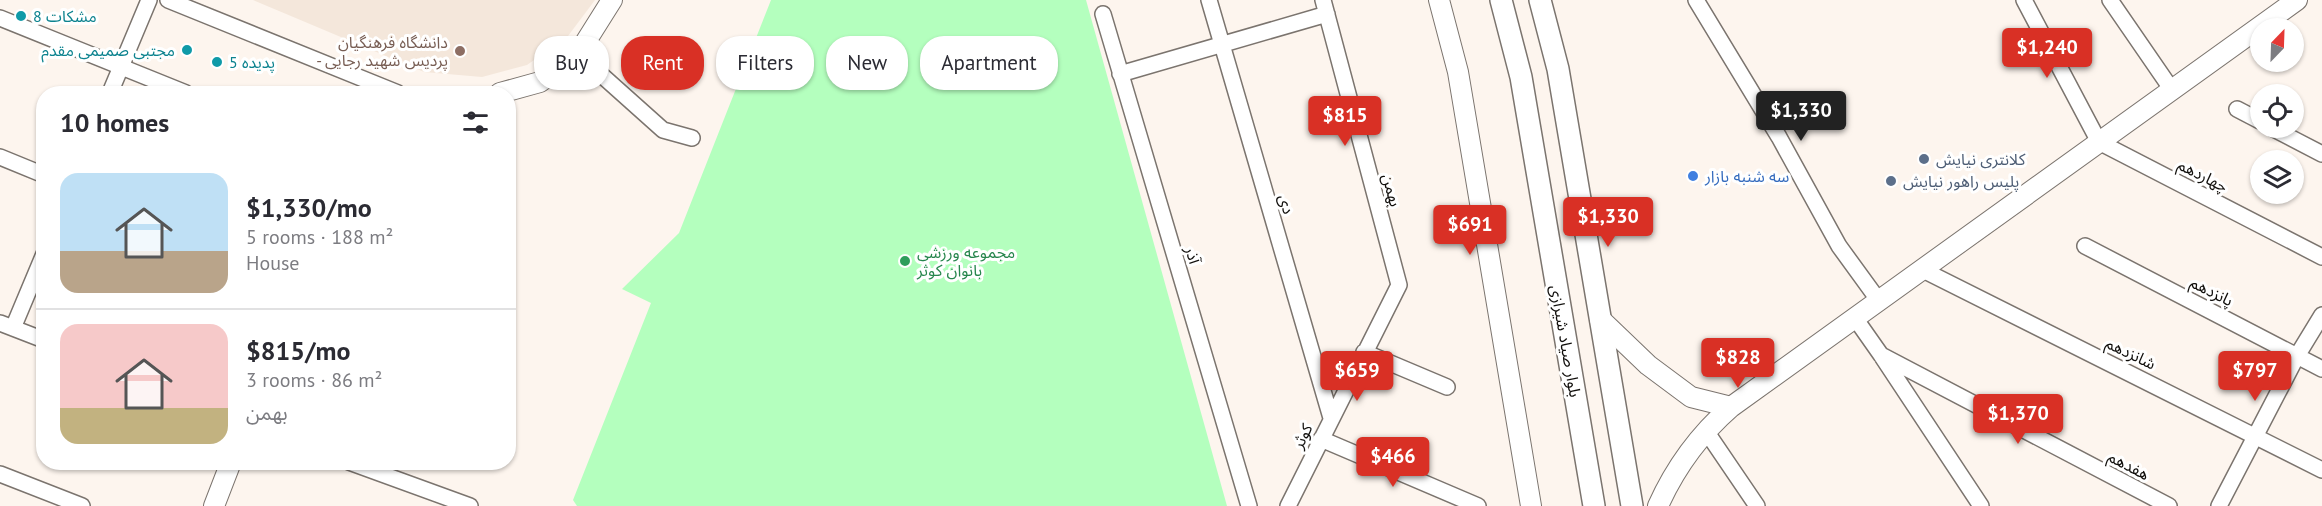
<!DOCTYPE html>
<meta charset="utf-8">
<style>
body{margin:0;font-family:"PT Sans","Noto Sans Arabic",sans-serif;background:#f2f2f3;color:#2b2b33;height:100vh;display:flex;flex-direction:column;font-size:22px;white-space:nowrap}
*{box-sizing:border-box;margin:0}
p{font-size:20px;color:#7c7c81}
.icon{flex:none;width:33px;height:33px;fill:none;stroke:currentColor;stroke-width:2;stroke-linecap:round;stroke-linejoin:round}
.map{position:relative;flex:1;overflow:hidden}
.panel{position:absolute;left:36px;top:86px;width:480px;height:384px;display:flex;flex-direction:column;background:#fff;border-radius:24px;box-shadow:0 2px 4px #0004}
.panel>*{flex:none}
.guide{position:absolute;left:534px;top:36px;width:570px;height:54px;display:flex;gap:12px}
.needle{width:39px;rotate:23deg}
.controls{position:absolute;left:2250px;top:18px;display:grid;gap:12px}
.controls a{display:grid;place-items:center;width:54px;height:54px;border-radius:50%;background:#fff;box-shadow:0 2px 4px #0004;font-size:30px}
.price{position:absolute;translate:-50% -51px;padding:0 14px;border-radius:6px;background:#d93025;color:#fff;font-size:20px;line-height:39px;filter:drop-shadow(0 2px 3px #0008)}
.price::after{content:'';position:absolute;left:50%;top:36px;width:18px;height:14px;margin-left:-9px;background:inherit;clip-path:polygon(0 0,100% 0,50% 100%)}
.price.on{background:#222;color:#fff}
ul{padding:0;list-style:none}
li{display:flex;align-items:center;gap:18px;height:150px;padding:0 24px}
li+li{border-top:2px solid #e1e1e2}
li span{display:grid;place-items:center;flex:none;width:168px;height:120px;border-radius:18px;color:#555}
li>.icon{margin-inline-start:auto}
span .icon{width:72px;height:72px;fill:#fffc;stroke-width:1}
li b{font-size:26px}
h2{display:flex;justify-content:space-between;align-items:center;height:72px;padding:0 24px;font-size:26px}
.pill{padding:0 21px;border-radius:24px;background:#fff;box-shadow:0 2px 4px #0004;font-size:21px;line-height:54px}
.pill.on{background:#d93025;color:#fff}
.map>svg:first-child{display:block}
.built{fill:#f4e7db}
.green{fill:#b4ffbe}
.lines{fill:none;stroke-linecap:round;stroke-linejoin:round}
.minor-casing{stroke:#7b746e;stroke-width:18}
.tertiary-casing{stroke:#7b746e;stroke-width:22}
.secondary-casing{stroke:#7b746e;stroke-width:24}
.minor{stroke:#fff;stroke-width:15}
.tertiary{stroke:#fff;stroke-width:20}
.secondary{stroke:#fff;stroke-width:21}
.culture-dot{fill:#0f9aa8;stroke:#fff;stroke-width:2}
.education-dot{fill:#8d6e63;stroke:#fff;stroke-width:2}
.service-dot{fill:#5c6f8a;stroke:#fff;stroke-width:2}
.shop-dot{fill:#3f7fe0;stroke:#fff;stroke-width:2}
.leisure-dot{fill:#2e9e5b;stroke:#fff;stroke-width:2}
.labels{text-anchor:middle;stroke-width:6;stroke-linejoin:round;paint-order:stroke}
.culture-label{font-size:16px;fill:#0d838f;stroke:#fff;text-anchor:start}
.education-label{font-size:16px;fill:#785e54;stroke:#fff;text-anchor:end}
.service-label{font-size:16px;fill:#4e5e75;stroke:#fff;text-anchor:start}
.street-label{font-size:16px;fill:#100e0b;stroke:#fff}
.shop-label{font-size:16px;fill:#366cbe;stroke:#fff;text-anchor:start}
.leisure-label{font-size:16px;fill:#27864d;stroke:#fff;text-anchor:start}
</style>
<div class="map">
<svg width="2322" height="506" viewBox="0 0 2322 506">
<rect width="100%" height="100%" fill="#fdf5ee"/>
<path class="built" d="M 253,0 L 595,0 L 568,36 L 527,65 L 482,77 L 424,72 Z"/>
<path class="green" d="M 771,0 L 1086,0 L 1227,506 L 577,506 L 573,500 L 651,303 L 622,289 L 679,233 Z"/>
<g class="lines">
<defs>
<path id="minor" d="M 168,0 L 398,93
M 1209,0 L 1331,418
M 1696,0 L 1779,137 L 1839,246 L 1879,301
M 2024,0 L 2099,142 L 2322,257
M 2110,0 L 2172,90
M 1103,14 L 1249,506
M 0,18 L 186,93
M 578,54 L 663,130 L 692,138
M 1120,74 L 1327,14
M 110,93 L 149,0
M 2237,109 L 2260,121
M 2272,128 L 2322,154
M 0,157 L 44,175
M 2085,246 L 2322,369
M 1923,270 L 2322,470
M 1855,318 L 1881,355 L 1981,506
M 0,323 L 44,340
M 13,328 L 44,254
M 1364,352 L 1447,387
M 1881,355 L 2169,506
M 1706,431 L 1757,506
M 1321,439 L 1478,506
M 349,462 L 470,506
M 0,474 L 82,506
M 1288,506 L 1399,285 L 1323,0
M 2219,506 L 2297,356 L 2322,315"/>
<path id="tertiary" d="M 1439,0 L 1458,72 L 1531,506
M 500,93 L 540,82 L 578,54 L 612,0
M 1600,319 L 1648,365 L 1691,397 L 1731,407 C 1700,434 1675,468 1658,506
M 1731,407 L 2297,0
M 214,506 L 231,462"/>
<path id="secondary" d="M 1501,0 L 1521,77 L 1594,506
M 1540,0 L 1558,69 L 1632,506"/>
</defs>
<use href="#minor" class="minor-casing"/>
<use href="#tertiary" class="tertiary-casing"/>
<use href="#secondary" class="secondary-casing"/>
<use href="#minor" class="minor"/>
<use href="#tertiary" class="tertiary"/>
<use href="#secondary" class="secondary"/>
</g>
<g class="culture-dot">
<circle cx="21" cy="16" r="6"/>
<circle cx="187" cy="50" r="6"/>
<circle cx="217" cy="62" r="6"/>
</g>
<circle class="education-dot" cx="460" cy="51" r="6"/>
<g class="service-dot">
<circle cx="1924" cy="159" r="6"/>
<circle cx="1891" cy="181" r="6"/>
</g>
<circle class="shop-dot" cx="1693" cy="176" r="6"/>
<circle class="leisure-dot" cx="905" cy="261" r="6"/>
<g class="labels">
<g class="culture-label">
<text x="33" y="22">مشکات 8</text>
<text x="175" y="56" text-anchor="end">مجتبی صمیمی مقدم</text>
<text x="229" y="68">پدیده 5</text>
</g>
<g class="education-label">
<text x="448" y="48">دانشگاه فرهنگیان<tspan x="448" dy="18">- پردیس شهید رجایی</tspan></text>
</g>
<g class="service-label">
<text x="1936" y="165">کلانتری نیایش</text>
<text x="1903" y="187">پلیس راهور نیایش</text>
</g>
<g class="street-label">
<text transform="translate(2203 175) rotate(27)" y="6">چهاردهم</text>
<text transform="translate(1392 190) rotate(75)" y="6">بهمن</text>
<text transform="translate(1287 204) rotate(74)" y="6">دی</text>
<text transform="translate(1193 255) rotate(73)" y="6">آذر</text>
<text transform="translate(2212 291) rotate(27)" y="6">پانزدهم</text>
<text transform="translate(1566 341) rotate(80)" y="6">بلوار صیاد شیرازی</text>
<text transform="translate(2131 353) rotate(26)" y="6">شانزدهم</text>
<text transform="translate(1302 436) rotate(-64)" y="6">کوثر</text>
<text transform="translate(2129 465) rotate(28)" y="6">هفدهم</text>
</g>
<g class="shop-label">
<text x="1705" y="182">سه شنبه بازار</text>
</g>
<g class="leisure-label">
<text x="917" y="258">مجموعه ورزشی<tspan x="917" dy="18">بانوان کوثر</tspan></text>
</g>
</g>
</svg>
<div class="controls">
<a><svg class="needle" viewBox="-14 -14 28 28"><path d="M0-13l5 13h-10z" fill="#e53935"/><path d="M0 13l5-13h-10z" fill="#7c7c81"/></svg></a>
<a><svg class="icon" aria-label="locate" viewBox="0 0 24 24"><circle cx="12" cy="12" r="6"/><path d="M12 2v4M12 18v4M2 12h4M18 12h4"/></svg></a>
<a><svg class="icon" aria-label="layers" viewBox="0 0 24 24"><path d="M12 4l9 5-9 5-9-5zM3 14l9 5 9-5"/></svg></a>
</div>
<b class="price" style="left:2047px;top:79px">$1,240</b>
<b class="price on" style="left:1801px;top:142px">$1,330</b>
<b class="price" style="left:1345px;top:147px">$815</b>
<b class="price" style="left:1608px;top:248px">$1,330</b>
<b class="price" style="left:1470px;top:256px">$691</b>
<b class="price" style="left:1738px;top:389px">$828</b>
<b class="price" style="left:1357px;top:402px">$659</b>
<b class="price" style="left:2255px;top:402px">$797</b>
<b class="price" style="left:2018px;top:445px">$1,370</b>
<b class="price" style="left:1393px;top:488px">$466</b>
<div class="guide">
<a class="pill">Buy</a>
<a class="pill on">Rent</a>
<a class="pill">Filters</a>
<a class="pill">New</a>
<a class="pill">Apartment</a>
</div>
<section class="panel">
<h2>10 homes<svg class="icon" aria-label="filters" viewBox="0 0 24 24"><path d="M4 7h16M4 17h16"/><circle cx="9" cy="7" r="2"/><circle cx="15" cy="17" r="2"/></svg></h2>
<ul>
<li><span style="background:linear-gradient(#bfe0f5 65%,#b9a48a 0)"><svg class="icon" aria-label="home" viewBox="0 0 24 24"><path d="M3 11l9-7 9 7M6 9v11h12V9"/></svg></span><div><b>$1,330/mo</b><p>5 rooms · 188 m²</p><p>House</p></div></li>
<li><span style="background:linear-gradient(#f6c9c9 70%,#c2b280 0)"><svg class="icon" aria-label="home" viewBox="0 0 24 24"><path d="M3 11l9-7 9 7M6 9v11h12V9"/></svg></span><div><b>$815/mo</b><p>3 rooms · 86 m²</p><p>بهمن</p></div></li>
</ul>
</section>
</div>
